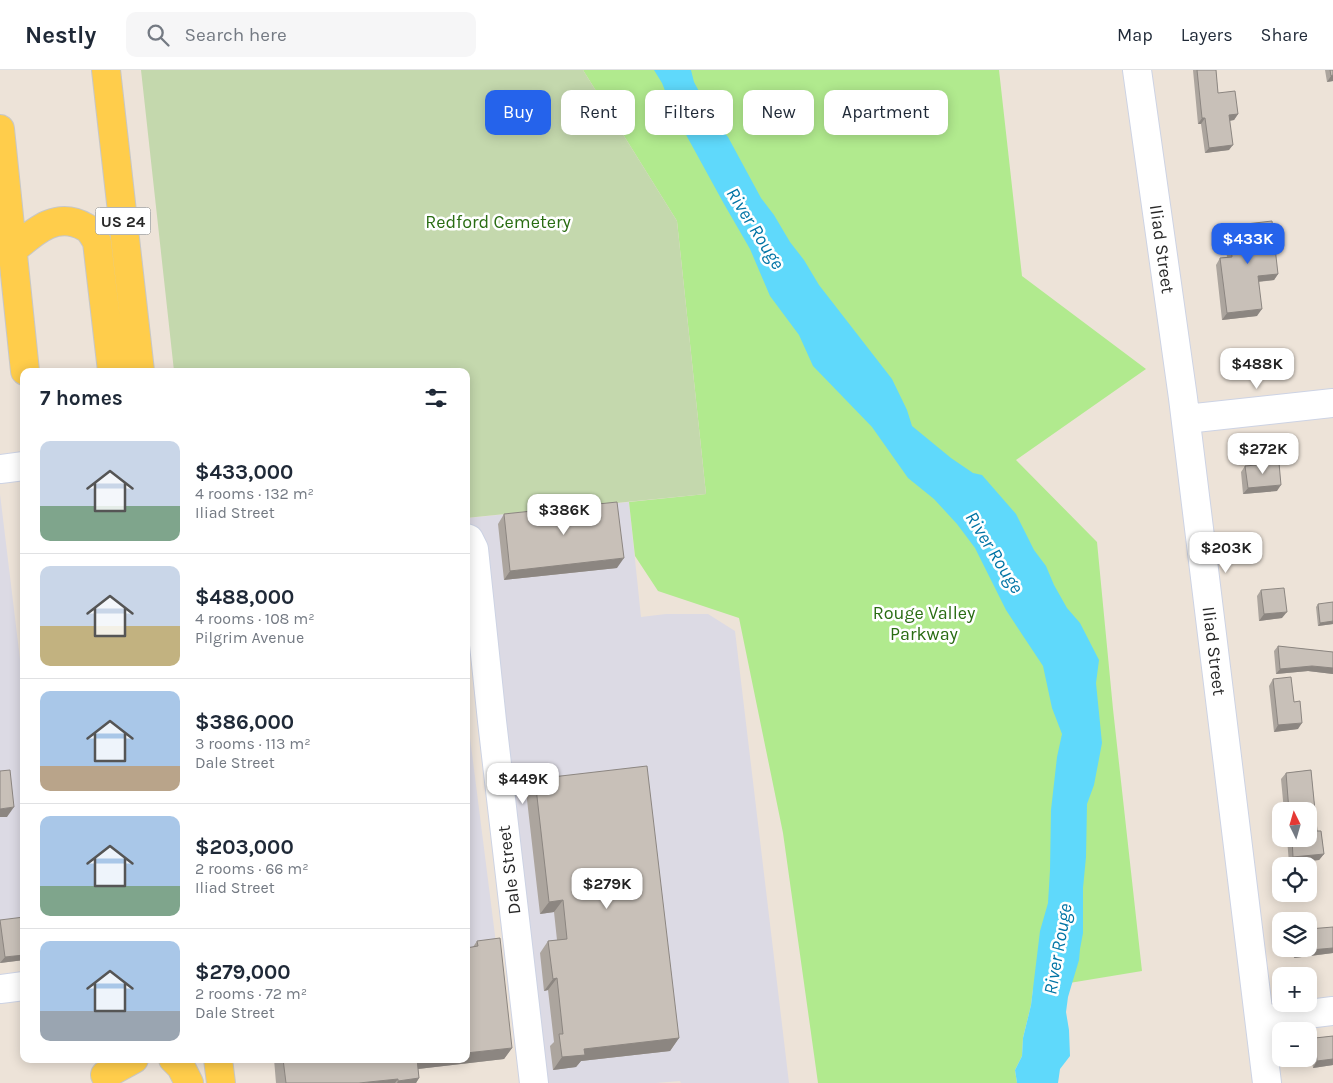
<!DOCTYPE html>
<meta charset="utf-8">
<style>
body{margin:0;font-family:Karla,sans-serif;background:#f6f6f7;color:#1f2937;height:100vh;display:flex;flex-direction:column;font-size:19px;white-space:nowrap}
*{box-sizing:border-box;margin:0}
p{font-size:16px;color:#747a83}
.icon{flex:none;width:28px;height:28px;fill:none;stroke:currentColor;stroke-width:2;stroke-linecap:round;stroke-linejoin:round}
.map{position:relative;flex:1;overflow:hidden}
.details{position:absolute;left:20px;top:298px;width:450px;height:695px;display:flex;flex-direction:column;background:#fff;border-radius:10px;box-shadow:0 2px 12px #0003}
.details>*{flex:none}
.guide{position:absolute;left:485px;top:20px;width:475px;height:45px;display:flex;gap:10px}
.needle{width:32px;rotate:355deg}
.fabs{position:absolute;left:1272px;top:732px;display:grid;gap:10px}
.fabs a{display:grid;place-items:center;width:45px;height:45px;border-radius:10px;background:#fff;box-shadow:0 2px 12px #0003;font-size:25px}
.price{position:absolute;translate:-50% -42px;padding:0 11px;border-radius:10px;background:#fff;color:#222;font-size:16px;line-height:32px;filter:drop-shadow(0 1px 2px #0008)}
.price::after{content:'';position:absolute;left:50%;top:30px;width:15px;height:11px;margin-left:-8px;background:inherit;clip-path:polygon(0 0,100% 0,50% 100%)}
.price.on{background:#2563eb;color:#fff}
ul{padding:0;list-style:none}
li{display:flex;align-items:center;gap:15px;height:125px;padding:0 20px}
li+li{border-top:1px solid #e0e1e3}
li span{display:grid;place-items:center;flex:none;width:140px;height:100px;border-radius:10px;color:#555}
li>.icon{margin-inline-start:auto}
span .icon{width:60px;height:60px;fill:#fffc;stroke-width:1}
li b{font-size:21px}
h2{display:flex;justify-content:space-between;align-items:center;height:60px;padding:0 20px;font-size:21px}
.tag{padding:0 18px;border-radius:10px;background:#fff;box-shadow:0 2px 12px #0003;font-size:18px;line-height:45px}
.tag.on{background:#2563eb;color:#fff}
header{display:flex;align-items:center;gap:30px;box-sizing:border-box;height:70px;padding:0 25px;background:#fff;border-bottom:1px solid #e0e1e3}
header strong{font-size:24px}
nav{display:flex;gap:28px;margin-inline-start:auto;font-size:18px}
.search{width:350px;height:45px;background:#f6f6f7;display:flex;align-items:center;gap:12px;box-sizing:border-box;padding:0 18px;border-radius:10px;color:#747a83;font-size:19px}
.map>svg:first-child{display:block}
.industrial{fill:#dcdae4}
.green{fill:#b1ea8e}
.cemetery{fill:#c4d8ad}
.water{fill:#5fd9fb}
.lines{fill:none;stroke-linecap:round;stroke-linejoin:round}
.minor-casing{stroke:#cdd3e4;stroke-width:30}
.major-casing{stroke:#c7c7c7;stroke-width:30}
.minor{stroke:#fff;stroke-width:28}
.major{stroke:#ffcd4b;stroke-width:28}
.wall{fill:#aca59e}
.shaded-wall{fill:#8c8681}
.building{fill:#c8c0b8;stroke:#8c8681}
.labels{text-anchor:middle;stroke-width:5;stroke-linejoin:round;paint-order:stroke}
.shield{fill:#fff;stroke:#686868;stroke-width:1}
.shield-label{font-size:16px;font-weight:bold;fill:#282828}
.park-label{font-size:18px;fill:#296c12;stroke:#fff}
.street-label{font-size:18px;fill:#282828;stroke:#fff}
.water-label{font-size:19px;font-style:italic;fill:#0074a5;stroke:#fff}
</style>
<header>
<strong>Nestly</strong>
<div class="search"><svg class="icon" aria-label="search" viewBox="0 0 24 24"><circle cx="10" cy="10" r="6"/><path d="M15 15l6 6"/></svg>Search here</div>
<nav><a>Map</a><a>Layers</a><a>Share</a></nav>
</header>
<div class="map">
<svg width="1333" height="1013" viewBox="0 0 1333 1013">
<rect width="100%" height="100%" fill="#ede3d8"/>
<path class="industrial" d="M 0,424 L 24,622 L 24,890 L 0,892 Z
M 629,432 L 641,547 L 666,544 L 708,544 L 735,561 L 789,1013 L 681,1013 L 680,1011 L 656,1013 L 537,1013 L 468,448 Z
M 466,636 L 497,881 L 466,884 Z"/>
<path class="green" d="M 583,0 L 999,0 L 1022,206 L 1146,299 L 1016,390 L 1097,472 L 1113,639 L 1142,901 L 1033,919 L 1031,935 L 1023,968 L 1022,986 L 1015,1000 L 1017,1013 L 818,1013 L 783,763 L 739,548 L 658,521 L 635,486 L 629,432 L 706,424 L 677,151 Z"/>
<path class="cemetery" d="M 141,0 L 583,0 L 677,151 L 706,424 L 466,448 L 466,301 L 174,301 Z"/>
<path class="water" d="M 654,0 L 691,0 L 694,12 L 715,51 L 728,67 L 761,128 L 774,145 L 790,172 L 804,190 L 819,215 L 892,309 L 907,340 L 912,356 L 951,388 L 973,403 L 982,405 L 1016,444 L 1034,480 L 1046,496 L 1054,515 L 1067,538 L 1080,553 L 1099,590 L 1096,613 L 1102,673 L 1094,715 L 1087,734 L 1086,787 L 1083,818 L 1083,863 L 1080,879 L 1079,890 L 1068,927 L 1066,942 L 1069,960 L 1070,986 L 1060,999 L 1058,1013 L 1017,1013 L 1015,1000 L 1022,986 L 1023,968 L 1031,935 L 1040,861 L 1048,833 L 1050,800 L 1051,740 L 1057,687 L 1062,664 L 1052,638 L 1043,596 L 1006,540 L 975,478 L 957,454 L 934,429 L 908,408 L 872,357 L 813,296 L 799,265 L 770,226 L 750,179 L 724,134 L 673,41 L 662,13 Z"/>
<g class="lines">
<defs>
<path id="minor" d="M 1137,0 L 1183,328 L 1267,1013
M 1186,349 L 1333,333
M 0,399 L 24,396
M 466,468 L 469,469 L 474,479 L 492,651 L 534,1013
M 0,919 L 24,916
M 1260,950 L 1333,941"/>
<path id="major" d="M 106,0 L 140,301
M 0,59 L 25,301
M 13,180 C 33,163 56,140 85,157 C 90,159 94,167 97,172 L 112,301
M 173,989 L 181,997 L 189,1013
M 218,989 L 221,1013
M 105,1005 L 134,989"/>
</defs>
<use href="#minor" class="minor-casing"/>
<use href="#major" class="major-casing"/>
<use href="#minor" class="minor"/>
<use href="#major" class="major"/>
</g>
<path class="wall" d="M 1193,0 L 1216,0 L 1218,23 L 1238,44 L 1234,50 L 1230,51 L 1229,80 L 1205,83 L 1201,54 L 1198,54 Z
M 1325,0 L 1333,0 L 1333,11 L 1327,12 Z
M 1229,156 L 1278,204 L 1274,210 L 1259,212 L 1257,246 L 1222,250 L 1216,195 L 1220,188 L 1227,187 L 1224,163 Z
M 1245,396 L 1277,421 L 1243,424 L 1241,402 Z
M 504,444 L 617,498 L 504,510 L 498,454 Z
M 1261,520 L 1282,548 L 1259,551 L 1257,526 Z
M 1318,534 L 1333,554 L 1318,556 L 1316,537 Z
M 1278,576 L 1333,582 L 1333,604 L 1308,601 L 1276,604 L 1274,581 Z
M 1273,609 L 1298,659 L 1274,662 L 1269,616 Z
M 1311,700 L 1317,761 L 1321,761 L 1324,784 L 1319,790 L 1289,793 L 1287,769 L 1309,769 L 1309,741 L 1284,741 L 1281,709 L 1286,703 Z
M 535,709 L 679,968 L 670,981 L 581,991 L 576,997 L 553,1000 L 550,976 L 554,972 L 548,920 L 544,921 L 540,883 L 548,871 L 557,870 L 554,842 L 540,844 L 526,721 Z
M 0,850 L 24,890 L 0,893 Z
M 1333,857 L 1333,883 L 1294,888 L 1293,879 L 1309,879 Z
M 477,871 L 512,978 L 504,989 L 418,999 L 419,1008 L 416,1013 L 276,1013 L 274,989 L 466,989 L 473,877 Z
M 1333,966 L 1333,995 L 1313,998 L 1310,975 L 1315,968 Z"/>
<path class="shaded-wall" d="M 1333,5 L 1333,11 L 1327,12 L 1331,6 Z
M 1238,44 L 1234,50 L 1225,51 L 1229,45 Z
M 1202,48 L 1205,48 L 1201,54 L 1198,54 Z
M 1233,75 L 1229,80 L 1205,83 L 1209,78 Z
M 1278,204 L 1274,210 L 1253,212 L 1258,206 Z
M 1262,239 L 1257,246 L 1222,250 L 1227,243 Z
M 1281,415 L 1277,421 L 1243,424 L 1248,418 Z
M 624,488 L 617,498 L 504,510 L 510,501 Z
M 1287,542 L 1282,548 L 1259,551 L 1264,544 Z
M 1333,551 L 1333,554 L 1318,556 L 1320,553 Z
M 1312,596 L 1333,598 L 1333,604 L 1308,601 L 1276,604 L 1280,599 Z
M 1302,653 L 1298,659 L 1274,662 L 1278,655 Z
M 14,737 L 7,747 L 0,747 L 0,739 Z
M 1324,784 L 1319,790 L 1289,793 L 1293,787 Z
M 563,830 L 554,842 L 540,844 L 549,832 Z
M 1333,878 L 1333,883 L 1294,888 L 1299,881 Z
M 24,885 L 24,890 L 0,893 L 5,887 Z
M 557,908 L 548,920 L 544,921 L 553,909 Z
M 679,968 L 670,981 L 581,991 L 576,997 L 553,1000 L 562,987 L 584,979 Z
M 512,978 L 504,989 L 409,1000 L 417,989 L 466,989 L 466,983 Z
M 1333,989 L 1333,995 L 1313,998 L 1317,991 Z
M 419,1008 L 416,1013 L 397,1013 L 398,1011 Z
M 398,1009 L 395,1013 L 359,1013 Z"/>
<path class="building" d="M 1197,0 L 1216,0 L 1218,23 L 1235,21 L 1238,44 L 1229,45 L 1233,75 L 1209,78 L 1205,48 L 1202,48 Z
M 1330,0 L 1333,0 L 1333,5 L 1331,6 Z
M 1272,151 L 1278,204 L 1258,206 L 1262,239 L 1227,243 L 1220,188 L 1232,187 L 1229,156 Z
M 1279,393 L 1281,415 L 1248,418 L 1245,396 Z
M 617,432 L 624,488 L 510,501 L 504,444 Z
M 1284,518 L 1287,542 L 1264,544 L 1261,520 Z
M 1333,532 L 1333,551 L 1320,553 L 1318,534 Z
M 1278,576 L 1333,582 L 1333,598 L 1312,596 L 1280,599 Z
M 1291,607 L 1294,632 L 1300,631 L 1302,653 L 1278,655 L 1273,609 Z
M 647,696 L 679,968 L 584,979 L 585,985 L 562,987 L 559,964 L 563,964 L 557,908 L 553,909 L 548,871 L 567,869 L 563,830 L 549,832 L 535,709 Z
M 10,700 L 14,737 L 0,739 L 0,701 Z
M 1311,700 L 1317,761 L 1321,761 L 1324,784 L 1293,787 L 1292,769 L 1309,769 L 1309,741 L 1289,741 L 1286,703 Z
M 24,847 L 24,885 L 5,887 L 0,850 Z
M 1333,857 L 1333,878 L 1299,881 L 1298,879 L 1309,879 L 1309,859 Z
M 500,868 L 512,978 L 466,983 L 466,878 L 478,876 L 477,871 Z
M 1333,966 L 1333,989 L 1317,991 L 1315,968 Z
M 283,989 L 417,989 L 419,1008 L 398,1011 L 398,1009 L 359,1013 L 286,1013 Z"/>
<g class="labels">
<rect class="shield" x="95.5" y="137.5" width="55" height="27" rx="4"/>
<g class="shield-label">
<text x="123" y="157">US 24</text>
</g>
<g class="park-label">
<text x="498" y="158">Redford Cemetery</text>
<text x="924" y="549">Rouge Valley<tspan x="924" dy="21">Parkway</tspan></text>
</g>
<g class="street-label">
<text transform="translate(1162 179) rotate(82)" y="6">Iliad Street</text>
<text transform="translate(1214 581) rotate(83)" y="6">Iliad Street</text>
<text transform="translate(509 800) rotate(-97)" y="6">Dale Street</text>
</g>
<g class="water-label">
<text transform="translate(756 158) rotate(58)" y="7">River Rouge</text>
<text transform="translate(995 482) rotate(58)" y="7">River Rouge</text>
<text transform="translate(1057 879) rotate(-80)" y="7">River Rouge</text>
</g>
</g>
</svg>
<div class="fabs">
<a><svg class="needle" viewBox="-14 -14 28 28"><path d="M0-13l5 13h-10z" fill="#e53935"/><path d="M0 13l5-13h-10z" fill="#747a83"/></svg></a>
<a><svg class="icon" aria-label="locate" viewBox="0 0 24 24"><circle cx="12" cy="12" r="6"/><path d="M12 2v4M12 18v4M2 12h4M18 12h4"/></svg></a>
<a><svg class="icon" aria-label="layers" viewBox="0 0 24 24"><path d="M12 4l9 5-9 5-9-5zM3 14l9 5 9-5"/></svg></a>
<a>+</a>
<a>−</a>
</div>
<b class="price on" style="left:1248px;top:195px">$433K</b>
<b class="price" style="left:1257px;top:320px">$488K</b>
<b class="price" style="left:1263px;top:405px">$272K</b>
<b class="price" style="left:564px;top:466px">$386K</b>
<b class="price" style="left:1226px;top:504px">$203K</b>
<b class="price" style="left:523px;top:735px">$449K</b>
<b class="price" style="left:607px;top:840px">$279K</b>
<div class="guide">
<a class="tag on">Buy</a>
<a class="tag">Rent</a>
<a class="tag">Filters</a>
<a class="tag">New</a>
<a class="tag">Apartment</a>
</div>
<section class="details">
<h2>7 homes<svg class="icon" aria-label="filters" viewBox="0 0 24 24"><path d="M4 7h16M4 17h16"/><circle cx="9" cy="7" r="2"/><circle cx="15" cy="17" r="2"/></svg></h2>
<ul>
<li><span style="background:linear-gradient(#c9d6e8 65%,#7fa58c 0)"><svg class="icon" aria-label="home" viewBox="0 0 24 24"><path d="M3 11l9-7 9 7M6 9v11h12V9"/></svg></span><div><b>$433,000</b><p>4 rooms · 132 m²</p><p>Iliad Street</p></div></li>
<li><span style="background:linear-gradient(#c9d6e8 60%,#c2b280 0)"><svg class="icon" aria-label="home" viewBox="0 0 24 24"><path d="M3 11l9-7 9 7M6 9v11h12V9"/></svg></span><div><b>$488,000</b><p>4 rooms · 108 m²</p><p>Pilgrim Avenue</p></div></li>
<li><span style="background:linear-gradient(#a9c7e8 75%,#b9a48a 0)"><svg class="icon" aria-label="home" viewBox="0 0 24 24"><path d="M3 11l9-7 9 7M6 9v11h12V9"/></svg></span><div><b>$386,000</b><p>3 rooms · 113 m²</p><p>Dale Street</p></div></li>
<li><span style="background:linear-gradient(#a9c7e8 70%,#7fa58c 0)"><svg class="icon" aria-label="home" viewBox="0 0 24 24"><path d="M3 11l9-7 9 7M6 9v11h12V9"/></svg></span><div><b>$203,000</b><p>2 rooms · 66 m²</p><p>Iliad Street</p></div></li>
<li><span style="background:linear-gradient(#a9c7e8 70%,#9aa5b1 0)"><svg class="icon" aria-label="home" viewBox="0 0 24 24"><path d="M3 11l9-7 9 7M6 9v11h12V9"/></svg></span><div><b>$279,000</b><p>2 rooms · 72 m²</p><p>Dale Street</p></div></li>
</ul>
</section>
</div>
